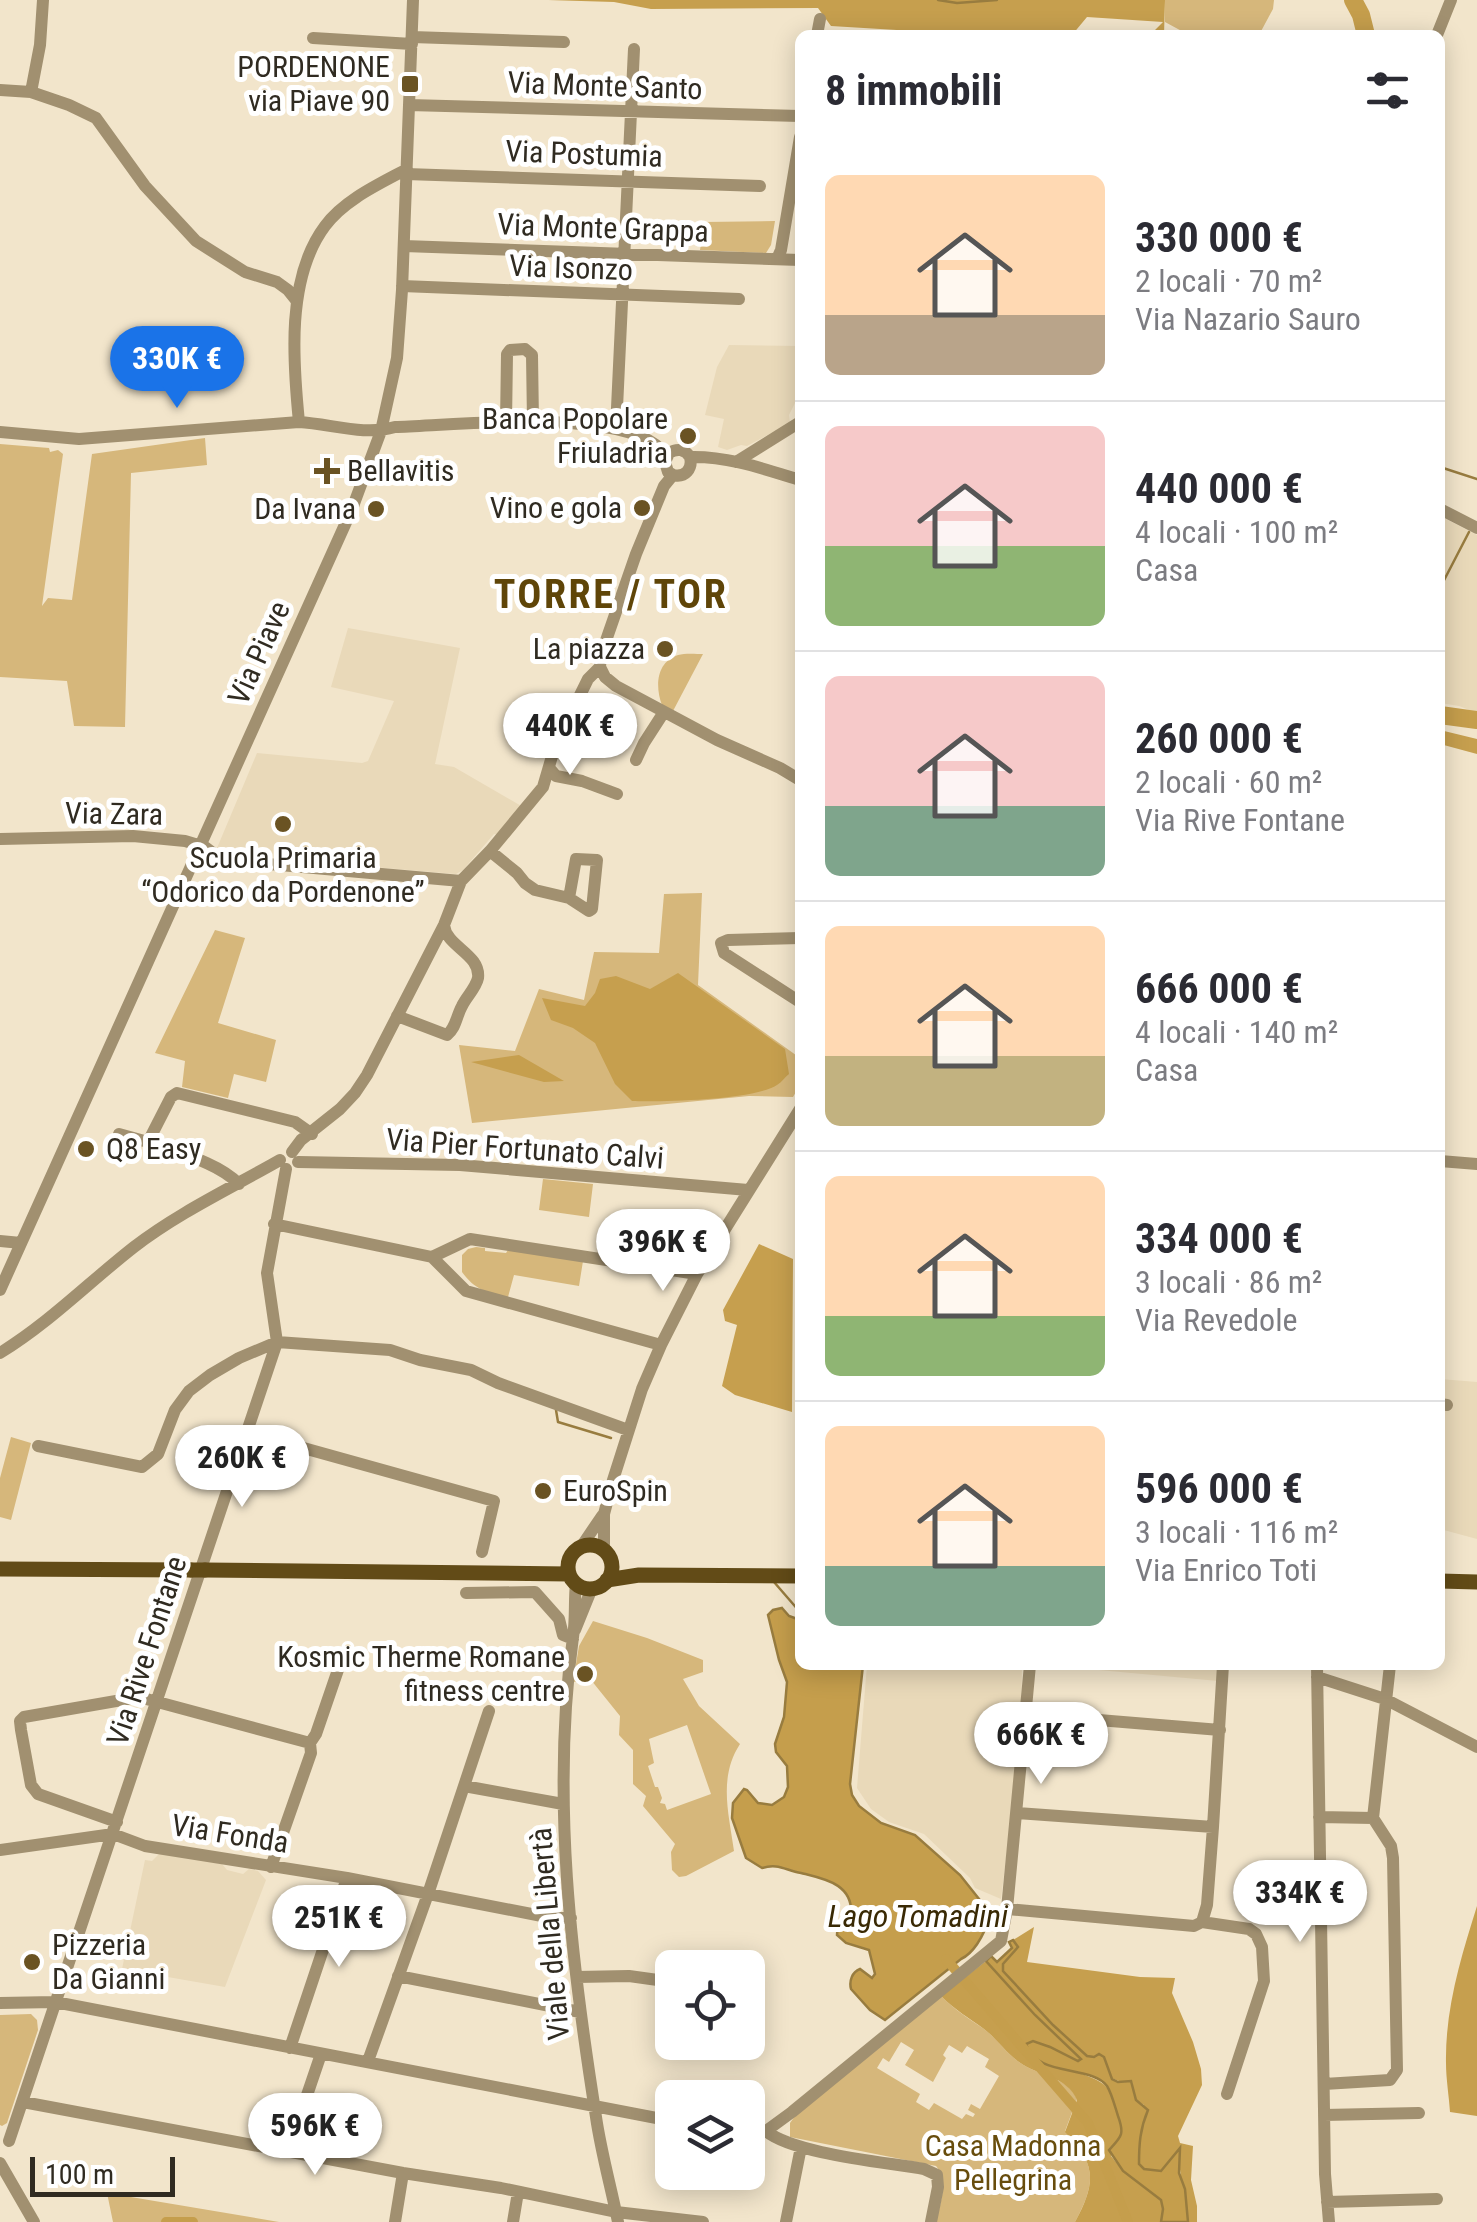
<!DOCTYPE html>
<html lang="it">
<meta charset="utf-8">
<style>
body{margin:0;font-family:"Roboto Condensed",sans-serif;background:#f2f2f3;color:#2b2b33;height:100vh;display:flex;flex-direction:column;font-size:38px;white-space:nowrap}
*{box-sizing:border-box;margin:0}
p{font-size:32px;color:#7c7c81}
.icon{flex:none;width:55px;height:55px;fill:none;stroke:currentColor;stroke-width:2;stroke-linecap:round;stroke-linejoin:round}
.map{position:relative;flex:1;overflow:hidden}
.side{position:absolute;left:795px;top:30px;width:650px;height:1640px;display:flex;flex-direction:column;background:#fff;border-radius:15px;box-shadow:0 5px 25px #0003}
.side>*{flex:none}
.tools{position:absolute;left:655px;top:1950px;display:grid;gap:20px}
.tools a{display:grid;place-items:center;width:110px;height:110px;border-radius:15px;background:#fff;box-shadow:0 5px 25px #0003;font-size:50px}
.scale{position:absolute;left:30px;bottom:25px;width:145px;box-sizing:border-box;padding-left:10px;border:5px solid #302b21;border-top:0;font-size:28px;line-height:35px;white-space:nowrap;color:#302b21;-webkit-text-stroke:8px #fff;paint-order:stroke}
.price{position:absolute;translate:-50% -85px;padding:0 22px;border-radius:35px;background:#fff;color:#222;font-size:32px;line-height:65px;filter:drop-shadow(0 2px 5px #0008)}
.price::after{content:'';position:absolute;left:50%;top:60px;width:30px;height:22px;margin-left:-15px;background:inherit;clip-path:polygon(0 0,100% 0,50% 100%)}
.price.current{background:#1a73e8;color:#fff}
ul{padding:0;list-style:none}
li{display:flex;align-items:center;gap:30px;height:250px;padding:0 30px}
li+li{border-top:2px solid #e1e1e2}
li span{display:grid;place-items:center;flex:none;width:280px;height:200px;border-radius:15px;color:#555}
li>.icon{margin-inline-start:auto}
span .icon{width:120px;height:120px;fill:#fffc;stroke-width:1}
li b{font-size:42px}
h2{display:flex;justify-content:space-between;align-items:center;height:120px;padding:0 30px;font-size:42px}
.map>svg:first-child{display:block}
.built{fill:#e9d9b9}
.green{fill:#d6b77b;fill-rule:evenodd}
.forest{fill:#c69f4e}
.water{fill:#c59e4c;stroke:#987c3f;stroke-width:2.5}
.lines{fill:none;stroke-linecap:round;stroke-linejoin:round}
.stream{stroke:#987c3f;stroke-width:2.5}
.canal{stroke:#c59e4c;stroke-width:10}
.river{stroke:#c59e4c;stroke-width:18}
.minor{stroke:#a19070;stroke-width:12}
.major{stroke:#624b17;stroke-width:15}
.major-bridge{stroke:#624b17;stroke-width:15}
.poi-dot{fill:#6a5323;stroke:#fff;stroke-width:4}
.labels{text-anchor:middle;stroke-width:10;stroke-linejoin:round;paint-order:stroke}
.poi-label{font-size:30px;fill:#302b21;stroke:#fff;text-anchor:end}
.street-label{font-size:30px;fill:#302b21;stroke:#fff}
.park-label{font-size:30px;fill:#684d0d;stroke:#fff}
.water-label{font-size:32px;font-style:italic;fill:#392904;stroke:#fff}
.district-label{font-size:40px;font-weight:bold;letter-spacing:2.5px;fill:#5f4508;stroke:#fff}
</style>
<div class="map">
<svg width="1477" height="2222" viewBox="0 0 1477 2222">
<rect width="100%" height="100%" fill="#f2e5cb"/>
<path class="built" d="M 729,345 L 800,346 L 800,393 L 789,415 L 790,423 L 747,446 L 741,445 L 727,450 L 718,447 L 724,419 L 705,415 L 717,367 Z
M 1440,516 L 1477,535 L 1477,713 L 1459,706 L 1440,703 Z
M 348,628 L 460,648 L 435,764 L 454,767 L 523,807 L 500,835 L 494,834 L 463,870 L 456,874 L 220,854 L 217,848 L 257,753 L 362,763 L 368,761 L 394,701 L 331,687 Z
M 1440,1379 L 1477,1382 L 1477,1539 L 1440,1529 Z
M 867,1665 L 1022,1665 L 1021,1735 L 1001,1899 L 975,1888 L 970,1878 L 924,1834 L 889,1822 L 871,1809 L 857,1788 Z
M 1088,1665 L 1219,1665 L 1218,1681 L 1088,1669 Z
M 160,1853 L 222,1864 L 227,1870 L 243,1874 L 249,1869 L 258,1871 L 266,1880 L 225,1987 L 122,1969 L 145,1860 L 152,1861 Z"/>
<path class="green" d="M 1165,0 L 1274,0 L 1273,9 L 1259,35 L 1189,35 L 1165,22 Z
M 775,221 L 771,245 L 766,253 L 700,250 L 704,222 Z
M 205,438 L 207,465 L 131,473 L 125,727 L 74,726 L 67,681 L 0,677 L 0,444 L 49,448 L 50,452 L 58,450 L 63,454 L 42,606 L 48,598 L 72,600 L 92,454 Z
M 703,654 L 673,711 L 662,705 C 655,687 656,662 678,655 C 685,653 696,654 703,654 Z
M 702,893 L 698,985 L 800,1058 L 800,1085 L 793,1097 L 749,1096 L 472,1123 L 459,1045 L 515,1051 L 539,989 L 584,1000 L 594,952 L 659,953 L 664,894 Z
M 215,930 L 245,938 L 218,1023 L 276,1040 L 266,1082 L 234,1074 L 228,1098 L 182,1087 L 185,1061 L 155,1053 Z
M 543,1179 L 593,1184 L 589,1217 L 539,1210 Z
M 476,1247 L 485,1248 L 485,1251 L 506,1253 L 508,1250 L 583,1261 L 579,1286 L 514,1275 L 508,1297 C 488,1294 474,1289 462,1272 L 462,1255 L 468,1249 Z
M 11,1437 L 31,1443 L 11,1520 L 0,1517 L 0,1478 Z
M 593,1621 L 647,1638 L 703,1660 L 703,1672 L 683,1679 L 699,1706 L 740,1744 C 718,1778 729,1814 734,1851 L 686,1876 L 679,1877 L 672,1870 L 671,1852 L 675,1844 L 643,1806 L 646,1796 L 633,1784 L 633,1750 L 619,1735 L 620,1716 L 591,1680 L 573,1682 L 579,1646 ZM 687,1725 L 711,1794 L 667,1810 L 665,1804 L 660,1803 L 662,1798 L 658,1787 L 655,1787 L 648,1766 L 654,1763 L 649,1739 Z
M 941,1996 C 955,2010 968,2018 984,2029 C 997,2039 1006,2053 1019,2062 C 1038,2076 1067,2076 1077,2099 L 1065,2131 C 1097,2164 1096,2183 1075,2222 L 936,2222 C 940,2203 949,2182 936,2166 L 790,2137 L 790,2123 L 795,2116 ZM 901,2042 L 914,2050 L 905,2065 L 933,2082 L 946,2058 L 943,2055 L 949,2045 L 962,2053 L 967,2046 L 989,2059 L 985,2067 L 999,2076 L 980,2109 L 971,2104 L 968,2110 L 975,2114 L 973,2117 L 966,2114 L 962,2119 L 934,2103 L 929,2110 L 916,2102 L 920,2094 L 877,2068 L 883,2058 L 889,2062 Z
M 31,2014 L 37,2020 L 38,2030 L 7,2123 L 2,2126 L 0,2125 L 0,2015 Z
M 107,2193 L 279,2222 L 113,2222 Z"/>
<path class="forest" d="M 548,0 L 1165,0 L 1164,35 L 1150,35 L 1163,22 L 1087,17 L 1072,35 L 979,35 L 831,26 L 818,8 L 651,9 L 614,2 Z
M 1440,730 L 1477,739 L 1477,754 L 1440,744 Z
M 678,973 L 785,1049 L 789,1074 C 785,1077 782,1082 777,1085 C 754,1100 661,1102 632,1101 L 615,1084 L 595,1043 L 573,1028 L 551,1020 L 542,998 L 585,1006 L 595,993 L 600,979 L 616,976 L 650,989 Z
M 519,1055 L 564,1081 L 544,1082 L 471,1062 Z
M 759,1244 L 793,1259 L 792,1412 L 735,1395 L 722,1386 L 737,1325 L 725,1321 L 723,1310 Z
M 1477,1906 L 1477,2116 L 1450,2112 C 1449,2096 1446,2079 1446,2063 C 1445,2009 1461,1957 1477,1906 Z
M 1034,1927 L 1027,1962 L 1140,1977 L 1175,1978 L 1172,1993 L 1193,2042 L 1201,2069 L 1202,2085 L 1178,2136 L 1180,2143 L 1193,2146 L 1191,2180 L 1197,2206 L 1197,2222 L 1188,2222 C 1188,2197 1177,2176 1180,2152 L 1170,2159 L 1169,2165 L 1161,2171 L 1144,2169 L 1139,2164 C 1140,2144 1140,2125 1144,2105 L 1136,2100 L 1132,2082 C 1109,2083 1107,2073 1094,2057 L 1087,2056 L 1053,2025 L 1003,1971 L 1003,1964 L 1018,1947 L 1013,1940 Z
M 986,1961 L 1035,2015 L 1081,2059 L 1078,2061 L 1050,2047 L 1036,2059 C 1053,2067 1100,2075 1108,2089 C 1112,2095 1114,2104 1116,2111 C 1120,2122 1123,2130 1119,2142 L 1113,2146 L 1111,2156 L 1123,2171 L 1161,2200 L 1163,2209 L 1161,2222 L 1075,2222 C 1096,2183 1097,2164 1065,2132 L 1077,2100 C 1067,2076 1038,2076 1019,2062 C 1006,2053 997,2039 984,2029 C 968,2017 956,2011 941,1996 Z"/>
<path class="water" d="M 782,1608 L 789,1616 L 800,1620 L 800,1665 L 863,1665 L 850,1784 L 852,1795 L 859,1806 L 881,1823 L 915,1835 L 960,1875 L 991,1914 C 986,1929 976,1952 961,1959 L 885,2020 L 870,2010 L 851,1989 C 849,1981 852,1972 860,1969 L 872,1978 L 875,1974 L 869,1950 L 846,1943 L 837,1935 L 838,1922 L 847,1920 L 851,1916 C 854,1884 825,1879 801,1873 C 785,1870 778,1863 762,1868 L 746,1858 L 732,1818 L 733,1803 L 744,1789 L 747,1790 L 758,1803 L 772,1805 L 784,1797 L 788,1787 L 787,1766 L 776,1752 L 775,1744 L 784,1717 L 787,1682 L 779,1660 L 768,1615 L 773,1610 Z
M 1013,1940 L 1018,1947 L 1003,1964 L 1003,1971 L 1053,2025 L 1087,2056 L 1094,2057 L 1099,2054 L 1104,2057 L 1112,2079 L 1118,2082 L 1131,2081 L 1136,2100 L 1148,2110 C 1140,2129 1139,2144 1139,2164 L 1144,2169 L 1161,2171 L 1180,2148 L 1179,2173 L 1185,2189 L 1188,2222 L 1161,2222 L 1163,2209 L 1161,2200 L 1123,2171 L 1109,2150 C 1121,2137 1125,2135 1118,2116 C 1115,2107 1112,2094 1107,2086 C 1092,2065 1035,2077 1026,2044 L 1033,2041 L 1050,2047 L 1078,2061 L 1081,2059 L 1035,2015 L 986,1961 L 991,1956 L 997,1962 L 1012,1948 L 1009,1942 Z"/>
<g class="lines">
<path class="stream" d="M 938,0 L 957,3 L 997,0
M 1440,467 L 1477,479
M 1440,588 L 1469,532
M 556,1410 L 558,1422 L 611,1438
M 774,1582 L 800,1612"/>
<path class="canal" d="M 946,1959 L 1088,2123 L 1128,2222
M 166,2222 L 193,2222"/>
<path class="river" d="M 1353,0 L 1361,15 L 1366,35
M 1440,715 L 1477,720"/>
<path class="minor" d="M 817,35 L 820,19
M 1437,35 L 1451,0
M 412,37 L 564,42
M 313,38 L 412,44
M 0,90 L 31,92 L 69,105 L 96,118 L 145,186 L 196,241 L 245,272 L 277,282 L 288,290 L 296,300
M 31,92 L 40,45 L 43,0
M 409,105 L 800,116
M 406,174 L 760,186
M 404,246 L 800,260
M 777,259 L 781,250 L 800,137
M 402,286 L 739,299
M 299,422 C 293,362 286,278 325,226 C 344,200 379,184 407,169
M 506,423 L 507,354 L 510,350 L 525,349 L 532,355 L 533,422
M 616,429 L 634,49
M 0,432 L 79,439 L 299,422 C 332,424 364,436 395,427 C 457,425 607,409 656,445 C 660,448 663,453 666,456
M 736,462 L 800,422
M 673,475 L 668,472 L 665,462 L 669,453 C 677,448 685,449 690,457 C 728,456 764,469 800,480
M 673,475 C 685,478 693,469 690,457
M 1440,509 L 1477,528
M 600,667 L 605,677 L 616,686 L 717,740 L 780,768 L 800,780
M 636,760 L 644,743 L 664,712
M 550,769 L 556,776 L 582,781 L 617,794
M 0,839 L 133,836 L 185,841 L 205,847 L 222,860 L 461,881
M 490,851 L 517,873 L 525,883 L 535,890 L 569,898 L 589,911 L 592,909 L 597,860 L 576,859 L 569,898
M 800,938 L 728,940 L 721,943 L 724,953 L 800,1002
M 397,1016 L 447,1035 C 456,1028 456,1017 462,1006 C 466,997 476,988 478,978 C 481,954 446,947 444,925
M 119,1134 L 148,1142 L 171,1097 L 177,1093 L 295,1122 L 312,1134
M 148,1142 C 177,1153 216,1161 239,1184
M 292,1152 L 301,1140 L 340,1109 L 355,1093 L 367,1075 L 444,925 L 461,881 L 490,851 L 543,787 L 555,746 L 588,679 L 600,667 L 601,655 L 636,554 L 664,486 L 673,475
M 1440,1161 L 1477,1164
M 298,1162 L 460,1165 L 748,1190
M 274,1224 L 432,1257 L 466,1291 L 661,1345
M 0,1241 L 21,1243
M 432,1257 L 470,1239 L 697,1274
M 0,1290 L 352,509 L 381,431 L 397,358 L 402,290 L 413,0
M 0,1353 C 49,1323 88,1283 134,1247 C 178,1213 231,1188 280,1160
M 1440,1404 L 1447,1405
M 246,1432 L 494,1501 L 482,1552
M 38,1446 L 142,1467 L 158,1454 L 175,1410 L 189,1391 L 210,1375 L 239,1358 L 277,1342 L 390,1350 L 420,1360 L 471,1370 L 498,1383 L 628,1430
M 581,1547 L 602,1516
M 604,1550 L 604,1514 L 613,1480 L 642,1389 L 661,1345 L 697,1274 L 800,1109
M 576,1583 C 574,1601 576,1619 573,1637 C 551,1796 571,1959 596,2117 C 601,2152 611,2187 618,2222
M 466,1593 L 535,1592 L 559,1619 L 563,1635 L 573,1639
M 575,1630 L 592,1588
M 1317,1665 L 1325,2174 L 1329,2222
M 1317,1677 L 1385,1699 L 1477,1747
M 1026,1714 L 1220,1730
M 464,1786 L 563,1804
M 1017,1813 L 1213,1827
M 1319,1817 L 1373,1818
M 117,1822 L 38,1794 L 31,1785 L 21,1730 L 20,1721 L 24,1717 L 139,1697 L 310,1743 L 316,1734 L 340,1664
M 0,1850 L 113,1834 L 145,1846 L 347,1878 L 552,1918 L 571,1918
M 271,1867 L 311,1753 L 310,1743
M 1007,1909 L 1194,1926 L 1202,1922 L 1207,1905 L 1213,1827 L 1223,1665
M 1202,1922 L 1249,1929 L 1256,1934 L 1262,1947 L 1264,1981 L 1227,2094
M 398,1976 L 580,2012
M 577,1977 L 629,1976 L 672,1982
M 0,2003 L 55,2002 L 672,2121
M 748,2027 L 758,2025
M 290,2048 L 347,1878
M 368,2061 L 428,1894 L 489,1711
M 1324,2084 L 1390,2080 L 1397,2070 L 1393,1858 L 1391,1846 L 1373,1818 L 1390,1665
M 23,2102 L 403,2173 L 501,2188 L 616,2212 L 703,2222
M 1324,2115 L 1419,2113
M 766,2131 C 794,2154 885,2162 924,2169 L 937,2175 L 938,2187 L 931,2222
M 748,2133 L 766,2131 L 792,2112 L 1001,1941 L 1007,1909 L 1030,1665
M 9,2141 L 277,1342 L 267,1273 L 286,1169
M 288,2151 L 321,2054
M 0,2163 L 34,2222
M 1327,2202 L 1437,2199
M 395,2222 L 403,2173
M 513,2222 L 518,2192
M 786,2222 L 801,2147"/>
<path class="major" d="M568 1567a22 22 0 1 1 44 0a22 22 0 1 1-44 0Z
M 0,1569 L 191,1570
M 205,1570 L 569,1574
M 607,1580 L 639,1575 L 800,1576
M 1440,1581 L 1477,1582"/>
<path class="major-bridge" d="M 191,1570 L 205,1570"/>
</g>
<g class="poi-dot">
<rect x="400" y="74" width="20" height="20" rx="5"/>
<circle cx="688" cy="436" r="10"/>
<path d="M322 456h10v10h10v10h-10v10h-10v-10h-10v-10h10z"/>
<circle cx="642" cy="508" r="10"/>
<circle cx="376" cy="509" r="10"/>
<circle cx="665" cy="649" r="10"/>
<circle cx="283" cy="824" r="10"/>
<circle cx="86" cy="1149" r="10"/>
<circle cx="543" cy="1491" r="10"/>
<circle cx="585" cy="1674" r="10"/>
<circle cx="32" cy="1962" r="10"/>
</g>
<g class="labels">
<g class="poi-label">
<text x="390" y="77">PORDENONE<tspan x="390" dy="34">via Piave 90</tspan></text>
<text x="668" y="429">Banca Popolare<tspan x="668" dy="34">Friuladria</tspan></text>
<text x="347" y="481" text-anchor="start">Bellavitis</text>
<text x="622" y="518">Vino e gola</text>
<text x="356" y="519">Da Ivana</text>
<text x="645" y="659">La piazza</text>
<text x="283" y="868" text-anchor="middle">Scuola Primaria<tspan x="283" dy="34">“Odorico da Pordenone”</tspan></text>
<text x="106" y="1159" text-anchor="start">Q8 Easy</text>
<text x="563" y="1501" text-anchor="start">EuroSpin</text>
<text x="565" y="1667">Kosmic Therme Romane<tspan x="565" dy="34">fitness centre</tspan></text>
<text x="52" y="1955" text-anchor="start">Pizzeria<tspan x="52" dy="34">Da Gianni</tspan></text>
</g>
<g class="street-label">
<text transform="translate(605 86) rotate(2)" y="10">Via Monte Santo</text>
<text transform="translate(584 154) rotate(2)" y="10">Via Postumia</text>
<text transform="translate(603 228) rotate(2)" y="10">Via Monte Grappa</text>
<text transform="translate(571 268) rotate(2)" y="10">Via Isonzo</text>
<text transform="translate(259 653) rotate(-66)" y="10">Via Piave</text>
<text transform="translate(114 814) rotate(1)" y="10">Via Zara</text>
<text transform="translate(525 1149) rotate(4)" y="10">Via Pier Fortunato Calvi</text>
<text transform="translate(147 1651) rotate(-72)" y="10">Via Rive Fontane</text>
<text transform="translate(230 1834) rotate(9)" y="10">Via Fonda</text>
<text transform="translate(550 1934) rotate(-95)" y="10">Viale della Libertà</text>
</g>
<g class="park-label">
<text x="1013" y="2156">Casa Madonna<tspan x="1013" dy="34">Pellegrina</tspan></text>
</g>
<g class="water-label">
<text x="918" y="1927">Lago Tomadini</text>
</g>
<g class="district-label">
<text x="611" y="608">TORRE / TOR</text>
</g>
</g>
</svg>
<div class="tools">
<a><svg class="icon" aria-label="locate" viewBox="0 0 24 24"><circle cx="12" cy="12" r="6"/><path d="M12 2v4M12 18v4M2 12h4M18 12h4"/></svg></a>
<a><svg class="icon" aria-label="layers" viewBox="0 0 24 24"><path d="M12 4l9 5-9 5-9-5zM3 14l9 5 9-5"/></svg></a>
</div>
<div class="scale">100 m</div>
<b class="price current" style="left:177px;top:411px">330K €</b>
<b class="price" style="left:570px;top:778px">440K €</b>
<b class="price" style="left:663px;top:1294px">396K €</b>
<b class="price" style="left:242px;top:1510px">260K €</b>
<b class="price" style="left:1041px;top:1787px">666K €</b>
<b class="price" style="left:1300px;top:1945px">334K €</b>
<b class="price" style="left:339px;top:1970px">251K €</b>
<b class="price" style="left:315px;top:2178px">596K €</b>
<section class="side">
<h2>8 immobili<svg class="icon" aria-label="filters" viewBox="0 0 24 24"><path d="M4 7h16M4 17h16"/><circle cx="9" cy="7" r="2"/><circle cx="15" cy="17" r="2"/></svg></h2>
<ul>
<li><span style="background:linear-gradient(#ffd9b3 70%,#b9a48a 0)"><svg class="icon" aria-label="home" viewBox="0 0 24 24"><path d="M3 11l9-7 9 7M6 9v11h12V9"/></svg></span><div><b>330 000 €</b><p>2 locali · 70 m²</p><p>Via Nazario Sauro</p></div></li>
<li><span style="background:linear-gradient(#f6c9c9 60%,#8fb573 0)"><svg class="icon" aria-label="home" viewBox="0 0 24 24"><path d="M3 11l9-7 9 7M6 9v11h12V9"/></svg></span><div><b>440 000 €</b><p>4 locali · 100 m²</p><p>Casa</p></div></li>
<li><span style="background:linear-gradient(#f6c9c9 65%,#7fa58c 0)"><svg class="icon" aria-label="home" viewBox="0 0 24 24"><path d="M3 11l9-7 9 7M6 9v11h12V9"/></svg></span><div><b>260 000 €</b><p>2 locali · 60 m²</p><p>Via Rive Fontane</p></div></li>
<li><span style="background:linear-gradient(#ffd9b3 65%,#c2b280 0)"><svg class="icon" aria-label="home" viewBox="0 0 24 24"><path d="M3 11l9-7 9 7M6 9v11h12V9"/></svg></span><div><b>666 000 €</b><p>4 locali · 140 m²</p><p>Casa</p></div></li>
<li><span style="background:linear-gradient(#ffd9b3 70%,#8fb573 0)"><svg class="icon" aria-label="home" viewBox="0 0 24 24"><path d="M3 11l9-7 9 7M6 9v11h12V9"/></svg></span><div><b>334 000 €</b><p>3 locali · 86 m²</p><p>Via Revedole</p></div></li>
<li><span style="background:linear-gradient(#ffd9b3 70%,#7fa58c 0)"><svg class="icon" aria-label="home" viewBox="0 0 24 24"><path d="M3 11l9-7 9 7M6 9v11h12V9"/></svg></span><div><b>596 000 €</b><p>3 locali · 116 m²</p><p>Via Enrico Toti</p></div></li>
</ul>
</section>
</div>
